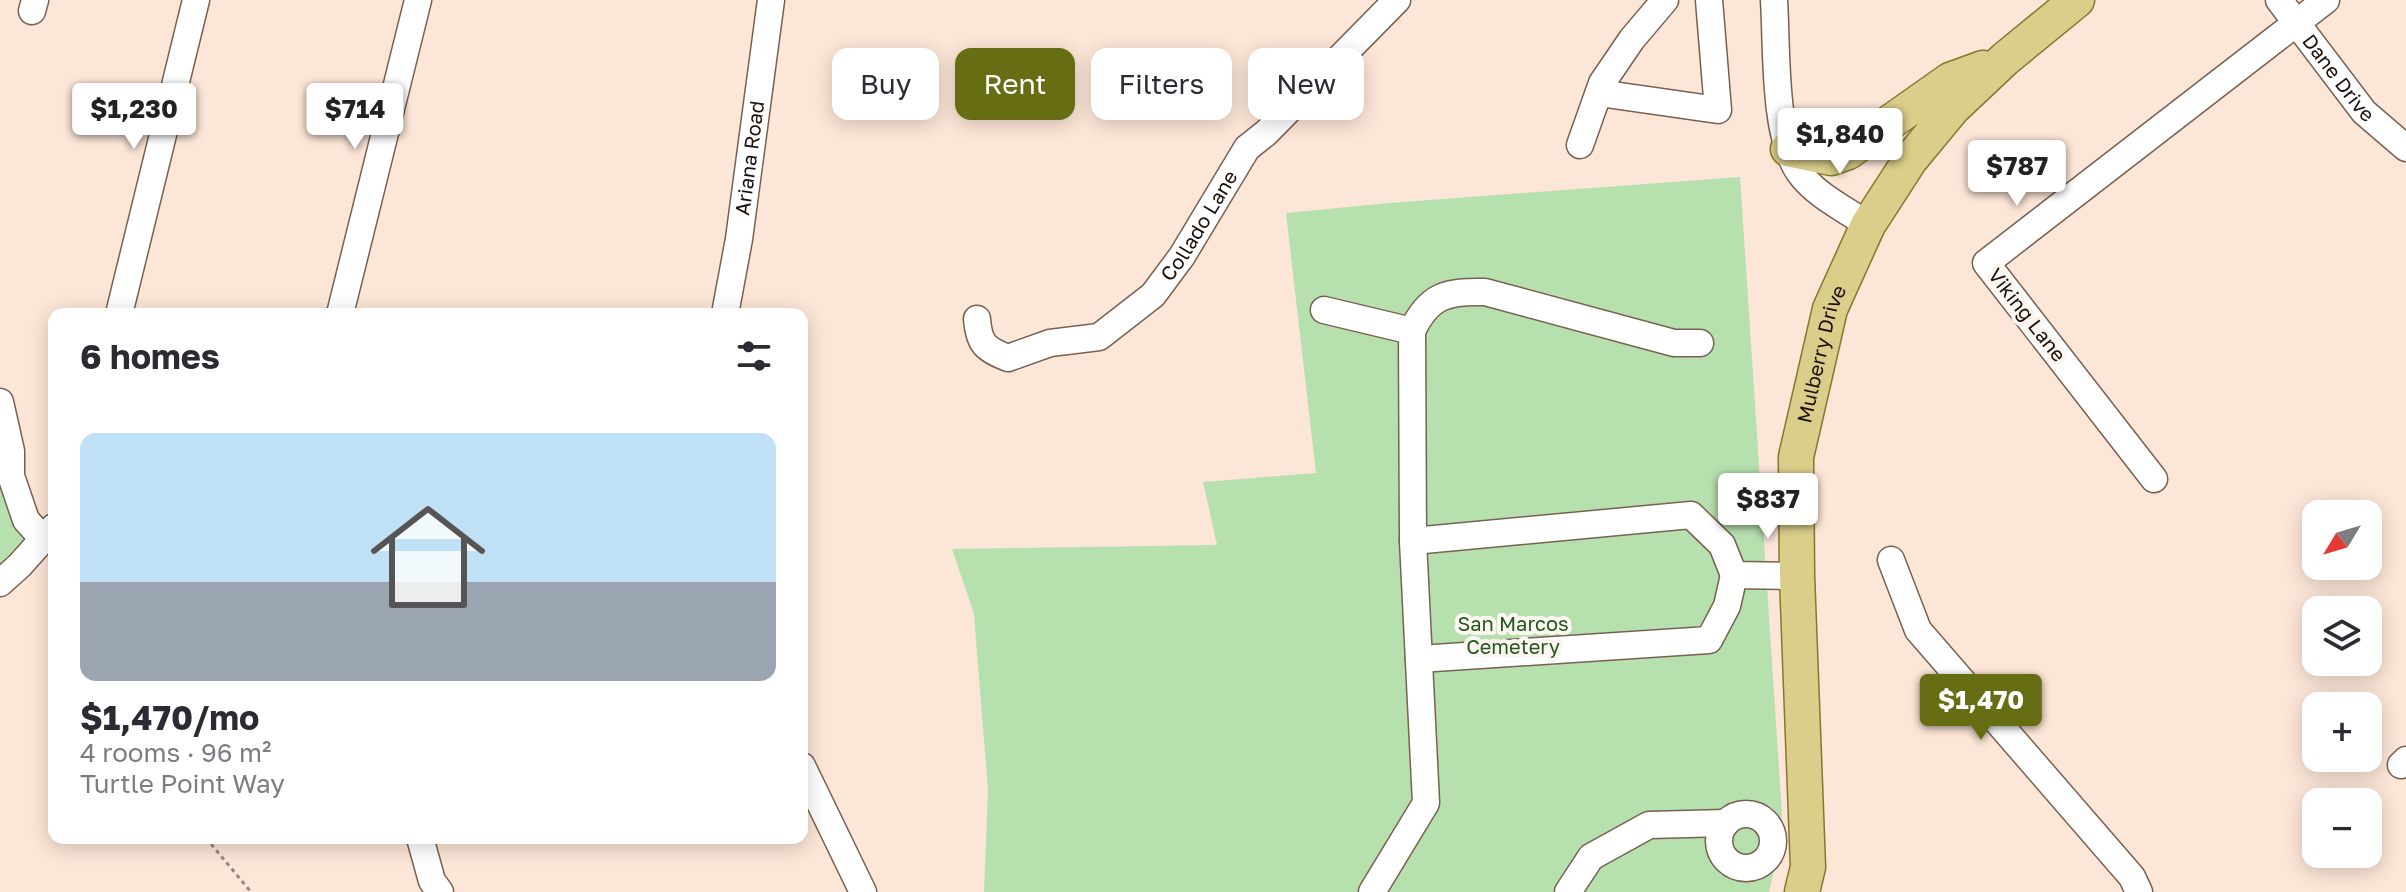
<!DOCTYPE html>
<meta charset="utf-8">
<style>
body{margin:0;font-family:"Golos Text",sans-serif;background:#f7f7f7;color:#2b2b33;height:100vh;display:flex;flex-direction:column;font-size:30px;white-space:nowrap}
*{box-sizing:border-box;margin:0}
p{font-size:26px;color:#7c7c81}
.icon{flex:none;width:44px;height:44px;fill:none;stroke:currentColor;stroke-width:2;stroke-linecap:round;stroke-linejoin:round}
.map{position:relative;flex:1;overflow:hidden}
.sheet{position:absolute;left:48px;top:308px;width:760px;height:536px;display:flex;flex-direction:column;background:#fff;border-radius:16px;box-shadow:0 4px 20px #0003}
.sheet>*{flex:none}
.top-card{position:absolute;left:832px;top:48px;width:760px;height:72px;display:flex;gap:16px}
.needle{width:52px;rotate:232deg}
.controls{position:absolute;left:2302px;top:500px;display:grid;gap:16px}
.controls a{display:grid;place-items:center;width:80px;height:80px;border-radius:16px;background:#fff;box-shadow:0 4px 20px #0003;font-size:40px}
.price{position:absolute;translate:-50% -68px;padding:0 18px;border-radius:8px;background:#fff;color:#222;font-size:26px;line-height:52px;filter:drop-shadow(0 2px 4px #0008)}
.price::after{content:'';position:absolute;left:50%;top:48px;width:24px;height:18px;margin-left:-12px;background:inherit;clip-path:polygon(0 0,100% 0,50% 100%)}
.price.current{background:#676d13;color:#fff}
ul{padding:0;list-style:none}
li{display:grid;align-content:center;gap:16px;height:424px;padding:0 32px}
li span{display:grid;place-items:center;height:248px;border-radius:16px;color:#555}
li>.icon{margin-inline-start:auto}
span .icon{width:144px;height:144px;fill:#fffc;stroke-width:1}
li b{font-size:34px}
h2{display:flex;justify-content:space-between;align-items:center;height:96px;padding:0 32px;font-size:34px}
.pill{padding:0 28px;border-radius:16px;background:#fff;box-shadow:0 4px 20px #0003;font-size:28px;line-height:72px}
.pill.current{background:#676d13;color:#fff}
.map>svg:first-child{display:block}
.green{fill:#b7e0af}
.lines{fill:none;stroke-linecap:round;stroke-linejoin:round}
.minor-casing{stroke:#796151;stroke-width:29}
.major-casing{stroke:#88772b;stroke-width:37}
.path{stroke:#99887d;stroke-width:3;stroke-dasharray:4 4;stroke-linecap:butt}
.minor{stroke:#fff;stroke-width:26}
.major{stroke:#dbce8a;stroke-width:34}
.labels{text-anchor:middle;stroke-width:8;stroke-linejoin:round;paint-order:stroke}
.street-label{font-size:20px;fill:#1b110b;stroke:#fcf6f3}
.park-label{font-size:20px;fill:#225918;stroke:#fcf6f3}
</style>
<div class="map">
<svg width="2406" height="892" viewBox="0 0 2406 892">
<rect width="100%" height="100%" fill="#fce6d7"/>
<path class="green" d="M 1740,177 L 1782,814 L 1779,848 L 1769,892 L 984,892 L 988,791 L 974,614 L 952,549 L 1217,545 L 1203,482 L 1316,473 L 1286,213 L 1389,203 Z
M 0,402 L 17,493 L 50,533 L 0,581 Z"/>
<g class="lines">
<defs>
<g id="minor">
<path d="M 1774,0 C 1777,47 1773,134 1799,172 C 1815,195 1845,209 1868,225"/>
<path id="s1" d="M 2279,0 L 2364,112 L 2406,148"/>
<path d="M 32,11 L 35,0"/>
<path d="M 1599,93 L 1718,110 L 1709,0"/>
<path d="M 1580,145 L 1602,83 L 1632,39 L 1665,0"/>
<path d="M 1324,310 L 1412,331"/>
<path d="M 119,314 L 196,0"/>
<path d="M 340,314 L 418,0"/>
<path id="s2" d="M 725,314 L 739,239 L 771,0"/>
<path id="s3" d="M 977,319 C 979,344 985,349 1008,358 L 1050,343 L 1099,337 L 1153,295 L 1182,256 L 1247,148 L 1266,133 L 1397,0"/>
<path d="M 1700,343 L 1674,343 L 1485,292 C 1447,291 1429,295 1412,331 L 1413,541 L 1691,515 L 1722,545 L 1734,575 L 1797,576"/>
<path d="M 0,402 L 11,451 L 11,476 L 26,520 L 44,540"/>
<path d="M 2154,479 L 1986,263 L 2326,0"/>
<path d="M 1891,560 L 1918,630 L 2132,877 L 2139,892"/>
<path d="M 0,583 L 19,566 L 54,527"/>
<path d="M 1419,659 L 1709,640 L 1727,606 L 1734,575"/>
<path d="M 2401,765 L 2406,760"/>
<path d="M 802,766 L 863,892"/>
<circle cx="1746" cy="841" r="27"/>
<path d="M 420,838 L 432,881 L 440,892"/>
<path d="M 1372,892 L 1426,803 L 1413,541"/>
<path d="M 1568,892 L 1591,857 L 1649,825 L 1726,823"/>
</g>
<g id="major">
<path d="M 1788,149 L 1831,158 L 1848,152 L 1950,80 L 1983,68"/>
<path id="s4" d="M 1802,892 L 1808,867 L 1797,576 L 1796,457 L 1830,309 L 1868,225 L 1910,160 L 1953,108 L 2005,59 L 2077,0"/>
</g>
</defs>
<use href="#minor" class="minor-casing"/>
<use href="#major" class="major-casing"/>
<path class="path" d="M 206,838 L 251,892"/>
<use href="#minor" class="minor"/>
<use href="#major" class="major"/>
</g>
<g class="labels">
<g class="street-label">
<text dy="7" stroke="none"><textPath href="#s1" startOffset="98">Dane Drive</textPath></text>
<text dy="7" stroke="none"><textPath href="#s2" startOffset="158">Ariana Road</textPath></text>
<text dy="7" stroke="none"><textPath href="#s3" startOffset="300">Collado Lane</textPath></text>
<text transform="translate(2027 315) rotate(52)" y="7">Viking Lane</text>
<text dy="7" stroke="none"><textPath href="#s4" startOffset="542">Mulberry Drive</textPath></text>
</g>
<g class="park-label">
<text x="1513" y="631">San Marcos<tspan x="1513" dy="23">Cemetery</tspan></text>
</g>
</g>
</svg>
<div class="controls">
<a><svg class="needle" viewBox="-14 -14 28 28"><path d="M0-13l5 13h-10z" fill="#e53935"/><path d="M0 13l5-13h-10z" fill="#7c7c81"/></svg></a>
<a><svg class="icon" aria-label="layers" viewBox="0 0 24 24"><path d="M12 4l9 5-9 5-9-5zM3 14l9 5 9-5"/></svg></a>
<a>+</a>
<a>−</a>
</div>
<b class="price" style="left:134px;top:151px">$1,230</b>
<b class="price" style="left:355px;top:151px">$714</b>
<b class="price" style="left:1840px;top:176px">$1,840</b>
<b class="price" style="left:2017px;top:208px">$787</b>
<b class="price" style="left:1768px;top:541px">$837</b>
<b class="price current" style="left:1981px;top:742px">$1,470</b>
<div class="top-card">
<a class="pill">Buy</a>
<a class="pill current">Rent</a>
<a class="pill">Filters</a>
<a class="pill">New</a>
</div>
<section class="sheet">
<h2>6 homes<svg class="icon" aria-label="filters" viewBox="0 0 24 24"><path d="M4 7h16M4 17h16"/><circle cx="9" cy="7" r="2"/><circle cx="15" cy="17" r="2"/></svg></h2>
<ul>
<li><span style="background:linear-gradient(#bfe0f5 60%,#9aa5b1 0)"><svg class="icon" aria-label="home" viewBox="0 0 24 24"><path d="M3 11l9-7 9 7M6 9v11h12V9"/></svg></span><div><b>$1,470/mo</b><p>4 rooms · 96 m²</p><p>Turtle Point Way</p></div></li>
</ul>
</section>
</div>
